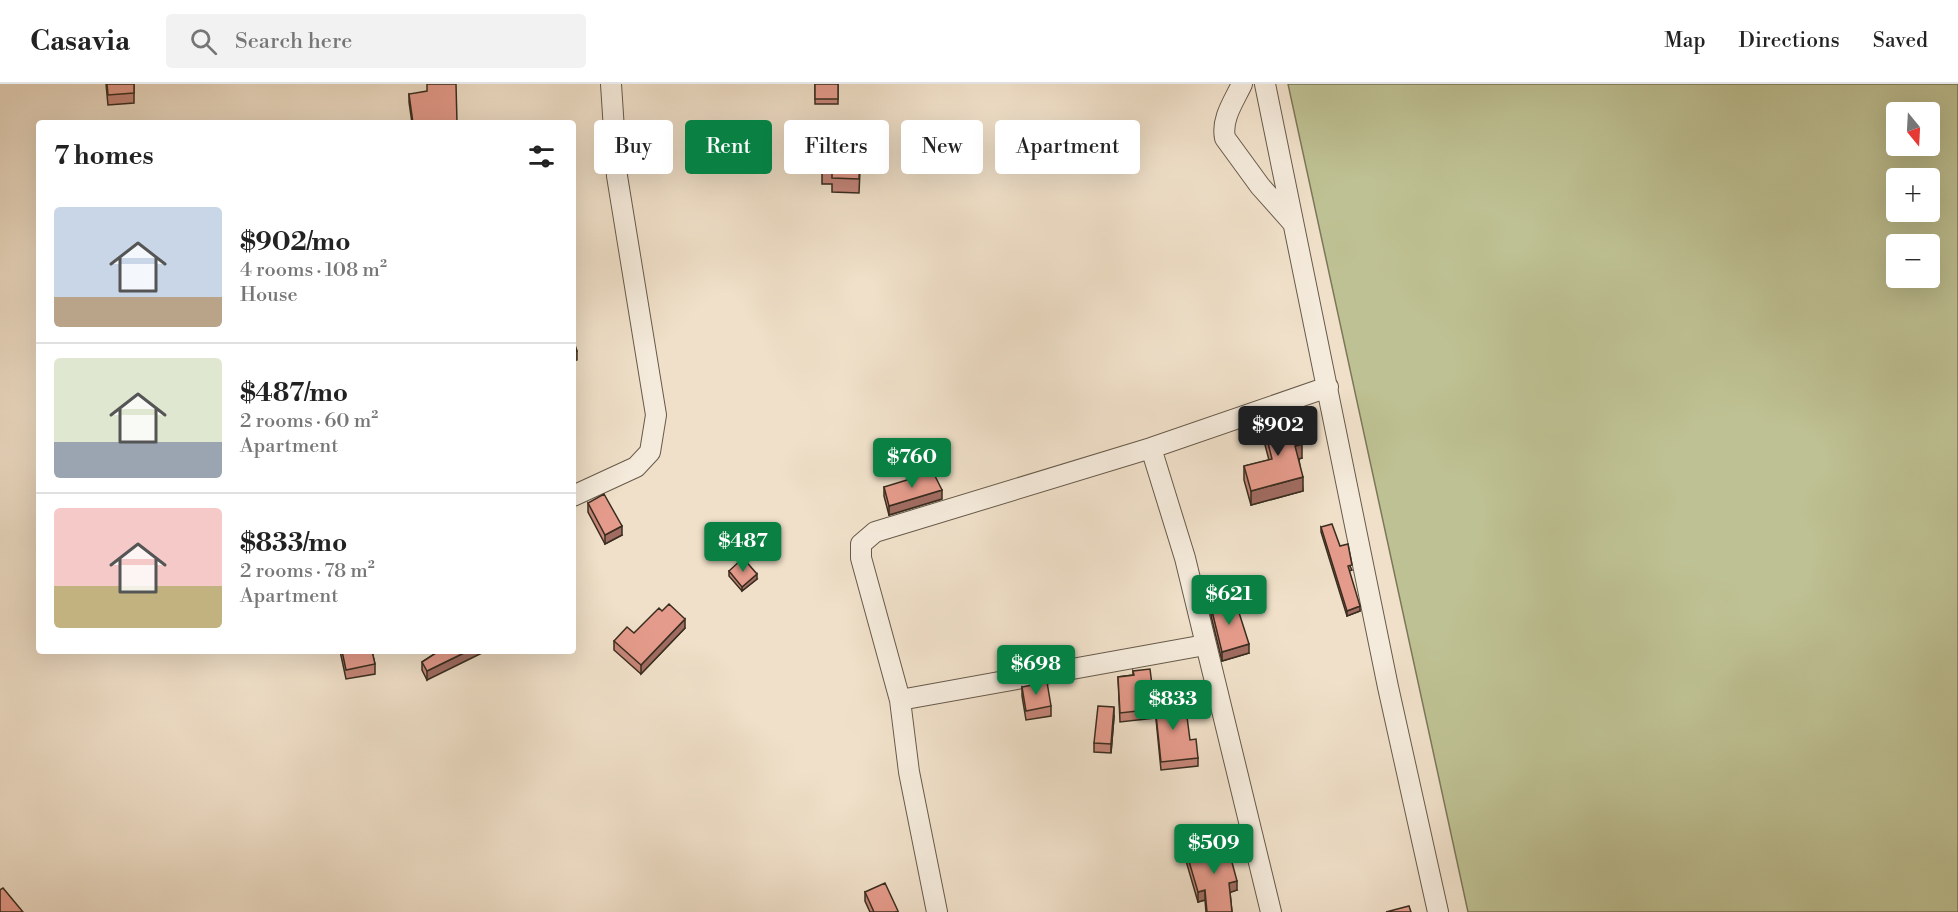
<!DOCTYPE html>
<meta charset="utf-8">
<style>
body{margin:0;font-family:"Libre Bodoni",serif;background:#f2f2f2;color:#222;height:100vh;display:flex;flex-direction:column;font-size:22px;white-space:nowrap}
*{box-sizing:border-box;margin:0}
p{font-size:20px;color:#767676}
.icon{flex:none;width:33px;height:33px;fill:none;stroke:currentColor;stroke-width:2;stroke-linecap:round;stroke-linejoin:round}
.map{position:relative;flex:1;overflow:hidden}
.details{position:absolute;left:36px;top:36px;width:540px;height:534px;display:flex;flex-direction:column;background:#fff;border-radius:6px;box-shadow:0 6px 24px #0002}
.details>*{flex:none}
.hud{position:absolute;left:594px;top:36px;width:570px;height:54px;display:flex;gap:12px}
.needle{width:39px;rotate:162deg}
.fabs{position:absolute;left:1886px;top:18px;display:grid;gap:12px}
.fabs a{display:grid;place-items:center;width:54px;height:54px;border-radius:6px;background:#fff;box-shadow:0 6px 24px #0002;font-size:30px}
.price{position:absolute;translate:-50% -51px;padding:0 14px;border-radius:6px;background:#0b8043;color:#fff;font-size:20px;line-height:39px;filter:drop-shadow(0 2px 3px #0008)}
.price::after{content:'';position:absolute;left:50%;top:36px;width:18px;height:14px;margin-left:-9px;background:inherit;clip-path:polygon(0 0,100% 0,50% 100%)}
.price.selected{background:#222;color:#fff}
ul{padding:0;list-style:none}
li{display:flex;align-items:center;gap:18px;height:150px;padding:0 18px}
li+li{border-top:2px solid #e0e0e0}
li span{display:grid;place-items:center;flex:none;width:168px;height:120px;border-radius:6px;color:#555}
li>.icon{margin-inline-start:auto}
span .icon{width:72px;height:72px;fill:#fffc;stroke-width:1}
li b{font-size:26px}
h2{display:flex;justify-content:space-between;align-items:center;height:72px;padding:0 18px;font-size:26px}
.pill{padding:0 21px;border-radius:6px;background:#fff;box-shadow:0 6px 24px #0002;font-size:21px;line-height:54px}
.pill.selected{background:#0b8043;color:#fff}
header{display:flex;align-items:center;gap:36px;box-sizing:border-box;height:84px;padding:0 30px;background:#fff;border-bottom:2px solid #e0e0e0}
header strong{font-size:28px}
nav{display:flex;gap:33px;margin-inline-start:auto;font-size:21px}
.search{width:420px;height:54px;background:#f2f2f2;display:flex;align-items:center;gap:15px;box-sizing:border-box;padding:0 21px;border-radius:6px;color:#767676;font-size:22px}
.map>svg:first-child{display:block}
.green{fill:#bec193;stroke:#7c7759;stroke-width:1.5;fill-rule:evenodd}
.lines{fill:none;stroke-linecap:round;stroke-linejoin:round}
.minor-casing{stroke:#675a4a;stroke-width:22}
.minor{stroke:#f5ebdc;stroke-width:20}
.wall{fill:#c58578;stroke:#392d1f;stroke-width:1.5}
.shaded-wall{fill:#a06c61;stroke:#392d1f;stroke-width:1.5}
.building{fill:#e59b8b;stroke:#392d1f;stroke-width:1.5}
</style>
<header>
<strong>Casavia</strong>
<div class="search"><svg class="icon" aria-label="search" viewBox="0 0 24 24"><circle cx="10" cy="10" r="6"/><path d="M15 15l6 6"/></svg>Search here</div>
<nav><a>Map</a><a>Directions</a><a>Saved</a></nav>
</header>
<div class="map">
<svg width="1958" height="828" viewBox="0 0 1958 828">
<rect width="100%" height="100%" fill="#f0e0c9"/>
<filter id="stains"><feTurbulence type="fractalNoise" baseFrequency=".00333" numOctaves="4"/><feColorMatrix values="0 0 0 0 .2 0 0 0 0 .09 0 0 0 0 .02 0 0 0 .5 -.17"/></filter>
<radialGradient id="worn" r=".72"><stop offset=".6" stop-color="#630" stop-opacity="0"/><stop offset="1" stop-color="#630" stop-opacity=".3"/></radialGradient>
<path class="green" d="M 1288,0 L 1958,0 L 1958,828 L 1468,828 ZM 1896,28 L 1929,28 L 1929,62 L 1896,62 ZM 1896,94 L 1929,94 L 1929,128 L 1896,128 ZM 1896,160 L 1929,160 L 1929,194 L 1896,194 Z"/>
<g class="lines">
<defs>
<path id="minor" d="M 1242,0 C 1234,17 1221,35 1225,54 L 1260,102 L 1292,138
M 1265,0 L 1388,603 L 1438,828
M 1151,364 L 1185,474 L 1271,828
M 573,412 L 636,383 L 650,368 L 656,331 L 617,92 L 611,0
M 900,616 L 1205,561
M 937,828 L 909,688 L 900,616 L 861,474 L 861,460 L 875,448 L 1151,364 L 1328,303"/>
</defs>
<use href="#minor" class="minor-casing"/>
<use href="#minor" class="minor"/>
</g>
<path class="wall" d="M 106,0 L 134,0 L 134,19 L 108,21 Z
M 815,0 L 838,0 L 838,20 L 815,20 Z
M 409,10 L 457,39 L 412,39 L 409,18 Z
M 857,50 L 861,64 L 859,109 L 832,108 L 832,100 L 822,100 L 822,86 Z
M 1276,337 L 1302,374 L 1299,375 L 1303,407 L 1251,421 L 1244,396 L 1244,382 L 1269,376 L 1265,361 L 1265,347 L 1276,344 Z
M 884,403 L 942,415 L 889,431 L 884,412 Z
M 588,419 L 622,451 L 605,460 L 588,428 Z
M 1321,443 L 1340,462 L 1352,486 L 1349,487 L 1360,527 L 1347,532 L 1321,448 Z
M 729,487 L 757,495 L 742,507 L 729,492 Z
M 1211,523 L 1249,569 L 1222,577 L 1211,532 Z
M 662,527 L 685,544 L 641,590 L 614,566 L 614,557 L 634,549 Z
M 340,567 L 372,567 L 375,580 L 375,590 L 346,595 Z
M 439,567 L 427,596 L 422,586 L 422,578 Z
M 1133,587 L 1154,621 L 1178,634 L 1198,674 L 1198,682 L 1161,686 L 1155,625 L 1155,634 L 1120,638 L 1118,593 L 1133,591 Z
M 1022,603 L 1051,622 L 1051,632 L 1026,636 L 1022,612 Z
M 1114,633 L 1111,669 L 1094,668 L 1094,659 Z
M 1186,767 L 1237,806 L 1230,808 L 1232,828 L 1206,828 L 1205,816 L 1198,818 L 1186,777 Z
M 865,808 L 898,828 L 870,828 L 865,817 Z"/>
<path class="shaded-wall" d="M 577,267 L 577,276 L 573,277 L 573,268 Z
M 575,280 L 575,289 L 573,290 L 573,281 Z
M 1302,360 L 1302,374 L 1295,376 L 1295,362 Z
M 1303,393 L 1303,407 L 1251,421 L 1251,407 Z
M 942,406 L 942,415 L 889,431 L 889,422 Z
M 622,442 L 622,451 L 605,460 L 605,451 Z
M 757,490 L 757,495 L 742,507 L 742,503 Z
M 1360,522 L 1360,527 L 1347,532 L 1347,527 Z
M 685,535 L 685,544 L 641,590 L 641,581 Z
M 1249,560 L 1249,569 L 1222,577 L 1222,568 Z
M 468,567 L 486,567 L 427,596 L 427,587 Z
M 1114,623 L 1114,633 L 1111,669 L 1111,660 Z
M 1237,797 L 1237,806 L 1229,809 L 1229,799 Z
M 1205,806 L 1205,816 L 1198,818 L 1198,808 Z"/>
<path class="building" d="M 107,0 L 134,0 L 134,9 L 108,11 Z
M 427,0 L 456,0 L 457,39 L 413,39 L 409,10 L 427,7 Z
M 815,0 L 838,0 L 838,15 L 815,15 Z
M 824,38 L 857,38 L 857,50 L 861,50 L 859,95 L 832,94 L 832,86 L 822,86 Z
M 573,255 L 577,267 L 573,268 Z
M 1294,332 L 1302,360 L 1295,362 L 1303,393 L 1251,407 L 1244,382 L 1272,375 L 1265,347 L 1278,344 L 1276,337 Z
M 933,388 L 942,406 L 889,422 L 884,403 Z
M 604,410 L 622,442 L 605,451 L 588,419 Z
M 1332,440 L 1340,462 L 1348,460 L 1352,481 L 1348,482 L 1360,522 L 1347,527 L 1321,443 Z
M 743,474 L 757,490 L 742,503 L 729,487 Z
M 1235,516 L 1249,560 L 1222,568 L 1211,523 Z
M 669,520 L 685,535 L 641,581 L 614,557 L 627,543 L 634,549 L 659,524 L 662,527 Z
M 342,567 L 372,567 L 375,580 L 346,586 Z
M 439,567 L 468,567 L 427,587 L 422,578 Z
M 1150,585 L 1155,625 L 1120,629 L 1118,593 L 1134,591 L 1133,587 Z
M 1047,598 L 1051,622 L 1026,627 L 1022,603 Z
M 1171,607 L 1178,634 L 1187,633 L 1190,656 L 1196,655 L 1198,674 L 1161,678 L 1154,612 Z
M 1098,622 L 1114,623 L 1111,660 L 1094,659 Z
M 1226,756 L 1237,797 L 1229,799 L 1232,828 L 1207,828 L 1205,806 L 1198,808 L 1186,767 Z
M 885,799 L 898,827 L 895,828 L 874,828 L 865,808 Z
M 3,804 L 23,828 L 0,828 L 0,806 Z
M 1409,822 L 1411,828 L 1386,828 Z"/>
<rect width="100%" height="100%" filter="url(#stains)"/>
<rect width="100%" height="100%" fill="url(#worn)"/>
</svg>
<div class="fabs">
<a><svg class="needle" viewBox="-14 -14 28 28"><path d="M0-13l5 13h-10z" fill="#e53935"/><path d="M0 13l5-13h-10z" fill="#767676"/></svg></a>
<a>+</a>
<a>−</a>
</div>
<b class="price selected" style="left:1278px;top:373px">$902</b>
<b class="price" style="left:912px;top:405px">$760</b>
<b class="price" style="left:743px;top:489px">$487</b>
<b class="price" style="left:1229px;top:542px">$621</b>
<b class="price" style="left:1036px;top:612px">$698</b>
<b class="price" style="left:1173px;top:647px">$833</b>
<b class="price" style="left:1214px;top:791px">$509</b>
<div class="hud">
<a class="pill">Buy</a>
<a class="pill selected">Rent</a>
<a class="pill">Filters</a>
<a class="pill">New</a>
<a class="pill">Apartment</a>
</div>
<section class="details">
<h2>7 homes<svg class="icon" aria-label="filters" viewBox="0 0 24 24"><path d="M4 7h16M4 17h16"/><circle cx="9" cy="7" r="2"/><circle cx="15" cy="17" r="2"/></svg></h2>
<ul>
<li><span style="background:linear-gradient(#c9d6e8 75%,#b9a48a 0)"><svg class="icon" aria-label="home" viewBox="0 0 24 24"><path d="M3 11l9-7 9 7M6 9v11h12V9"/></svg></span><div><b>$902/mo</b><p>4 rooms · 108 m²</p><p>House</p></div></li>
<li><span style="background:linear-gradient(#dfe7d0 70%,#9aa5b1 0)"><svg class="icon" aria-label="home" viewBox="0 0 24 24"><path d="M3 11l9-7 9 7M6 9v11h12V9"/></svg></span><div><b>$487/mo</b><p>2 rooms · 60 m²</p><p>Apartment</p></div></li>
<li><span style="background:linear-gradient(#f6c9c9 65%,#c2b280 0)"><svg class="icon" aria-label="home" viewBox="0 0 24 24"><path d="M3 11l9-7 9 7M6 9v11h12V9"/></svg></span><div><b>$833/mo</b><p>2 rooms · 78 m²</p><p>Apartment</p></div></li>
</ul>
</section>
</div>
